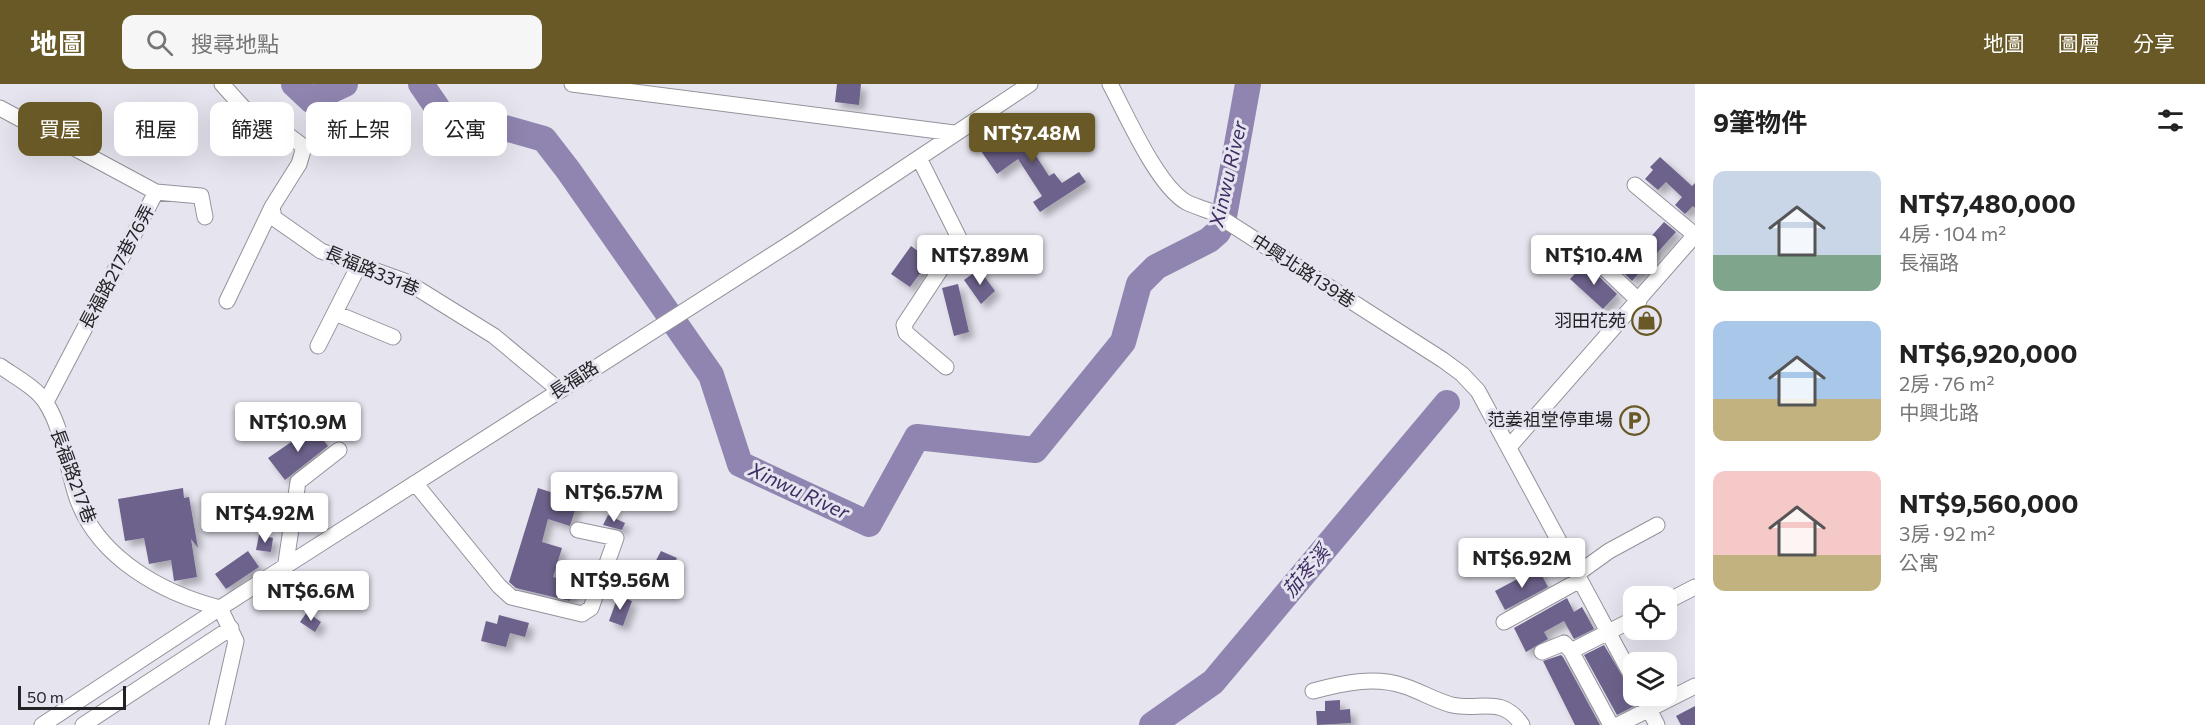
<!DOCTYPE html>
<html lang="zh-TW">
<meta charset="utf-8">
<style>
body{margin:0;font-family:Commissioner,"Noto Sans TC",sans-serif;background:#f6f6f6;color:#222;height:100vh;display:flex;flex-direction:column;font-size:22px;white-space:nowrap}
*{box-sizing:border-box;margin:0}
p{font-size:20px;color:#767676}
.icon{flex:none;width:33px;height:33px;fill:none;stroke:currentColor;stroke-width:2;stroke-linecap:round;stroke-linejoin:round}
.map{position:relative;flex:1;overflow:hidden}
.details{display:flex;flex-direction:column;background:#fff;width:510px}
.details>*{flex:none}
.banner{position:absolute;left:18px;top:18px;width:570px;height:54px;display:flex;gap:12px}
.controls{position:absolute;left:1623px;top:502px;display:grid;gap:12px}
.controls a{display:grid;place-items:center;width:54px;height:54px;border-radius:12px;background:#fff;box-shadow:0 6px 24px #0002;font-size:30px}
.scale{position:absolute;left:18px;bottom:15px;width:108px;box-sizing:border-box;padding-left:6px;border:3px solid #232226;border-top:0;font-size:16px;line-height:21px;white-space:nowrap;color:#232226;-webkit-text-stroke:4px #e6e4ee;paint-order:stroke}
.price{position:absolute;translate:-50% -51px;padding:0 14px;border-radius:6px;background:#fff;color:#222;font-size:20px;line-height:39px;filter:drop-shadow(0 2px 3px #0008)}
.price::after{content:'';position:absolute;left:50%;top:36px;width:18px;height:14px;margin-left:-9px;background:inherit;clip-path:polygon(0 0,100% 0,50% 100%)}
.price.active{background:#695926;color:#fff}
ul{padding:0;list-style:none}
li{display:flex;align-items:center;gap:18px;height:150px;padding:0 18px}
li span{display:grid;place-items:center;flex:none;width:168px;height:120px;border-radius:12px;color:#555}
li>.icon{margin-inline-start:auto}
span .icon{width:72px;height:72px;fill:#fffc;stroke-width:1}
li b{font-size:26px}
h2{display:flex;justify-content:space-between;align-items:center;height:72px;padding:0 18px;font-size:26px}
.chip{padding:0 21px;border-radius:12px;background:#fff;box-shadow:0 6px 24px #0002;font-size:21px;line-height:54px}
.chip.active{background:#695926;color:#fff}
header{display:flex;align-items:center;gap:36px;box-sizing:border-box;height:84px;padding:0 30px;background:#695926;color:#fff}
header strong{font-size:28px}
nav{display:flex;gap:33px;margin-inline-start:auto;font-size:21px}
.search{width:420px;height:54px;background:#f6f6f6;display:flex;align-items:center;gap:15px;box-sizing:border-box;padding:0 21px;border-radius:12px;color:#767676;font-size:22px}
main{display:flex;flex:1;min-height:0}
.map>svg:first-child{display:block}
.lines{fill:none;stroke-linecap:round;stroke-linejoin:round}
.river{stroke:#9085b0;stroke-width:26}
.building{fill:#6d628b;filter:url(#shadow)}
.minor-casing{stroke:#94929b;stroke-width:17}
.minor{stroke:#fff;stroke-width:15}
.labels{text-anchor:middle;stroke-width:6;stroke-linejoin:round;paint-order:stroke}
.street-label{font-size:18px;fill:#232226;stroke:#e6e4ee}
.poi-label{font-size:18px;fill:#232226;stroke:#e6e4ee;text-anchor:end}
.water-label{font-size:20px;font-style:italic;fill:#3f2d64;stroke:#e6e4ee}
</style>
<header>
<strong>地圖</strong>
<div class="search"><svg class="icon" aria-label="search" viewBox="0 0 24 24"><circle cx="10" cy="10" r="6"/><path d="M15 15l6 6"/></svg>搜尋地點</div>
<nav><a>地圖</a><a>圖層</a><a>分享</a></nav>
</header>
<main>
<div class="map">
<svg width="1695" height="641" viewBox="0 0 1695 641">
<defs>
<filter id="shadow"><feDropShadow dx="5.5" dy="5.5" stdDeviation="3" flood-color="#0004"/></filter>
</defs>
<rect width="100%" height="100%" fill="#e6e4ee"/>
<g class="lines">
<path class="river" d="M 294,0 L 311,16 L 345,0
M 421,0 L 445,35 L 467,51 L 505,44 L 544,55 L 568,86 L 711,291 L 740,380 L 869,440 L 917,353 L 1035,366 L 1123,258 L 1139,200 L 1156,183 L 1209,156 L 1218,148 L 1223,138 L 1248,0
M 1152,641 L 1213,598 L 1447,319"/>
</g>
<path class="building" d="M 837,0 L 861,0 L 859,21 L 835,18 Z
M 1046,33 L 1054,45 L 1029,61 L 1049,92 L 1054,89 L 1062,99 L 1079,88 L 1086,98 L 1040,128 L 1033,118 L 1042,112 L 1018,75 L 997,90 L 981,67 L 998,55 L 1002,62 Z
M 1660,73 L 1692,102 L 1695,99 L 1695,124 L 1693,122 L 1685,130 L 1675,121 L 1682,113 L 1666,98 L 1658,106 L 1645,95 L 1653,86 L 1650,83 Z
M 1664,138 L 1676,148 L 1632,197 L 1621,186 Z
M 911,162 L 930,176 L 910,203 L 891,190 Z
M 1585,179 L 1617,210 L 1603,225 L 1570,195 Z
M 979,185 L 995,207 L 981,220 L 964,196 Z
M 958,200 L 969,248 L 954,252 L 942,204 Z
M 313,343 L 328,362 L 285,396 L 268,374 Z
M 183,404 L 184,414 L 189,413 L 198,464 L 191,455 L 197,493 L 174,497 L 171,476 L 149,480 L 144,454 L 125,457 L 118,415 Z
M 538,404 L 578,417 L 570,442 L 548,435 L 542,458 L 562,464 L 553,493 L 575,499 L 570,517 L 516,504 L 509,498 Z
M 608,431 L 625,439 L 622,446 L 603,441 Z
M 259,451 L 273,454 L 271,468 L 256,466 Z
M 248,467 L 259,483 L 226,505 L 215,490 Z
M 661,467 L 677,474 L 669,490 L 653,482 Z
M 1538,484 L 1548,503 L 1505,526 L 1495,507 Z
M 618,512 L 632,517 L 623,542 L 609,537 Z
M 1567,514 L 1574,528 L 1582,523 L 1594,545 L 1574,555 L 1564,537 L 1544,548 L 1548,555 L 1526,568 L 1514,544 Z
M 307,528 L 321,538 L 315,548 L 300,538 Z
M 499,531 L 529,539 L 525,553 L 510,549 L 506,563 L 481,557 L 486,537 L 497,540 Z
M 1604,561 L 1630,605 L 1636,621 L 1617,631 L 1584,571 Z
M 1561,571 L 1563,573 L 1600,641 L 1575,641 L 1543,577 Z
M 1340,616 L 1340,626 L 1350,625 L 1351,639 L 1317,641 L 1316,627 L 1325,627 L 1325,617 Z
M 1695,622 L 1695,641 L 1681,641 L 1676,632 Z"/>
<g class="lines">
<defs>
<path id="minor" d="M 222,0 L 249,30 L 284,48 L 304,63 L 299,80 L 272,123 L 274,134 L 321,167 L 407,198 L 494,252 L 559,306
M 572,0 L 954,49
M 1110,0 C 1126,30 1157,101 1186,118 C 1194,122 1204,125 1212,128 L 1443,276 L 1462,290 L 1478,307 L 1634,596
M 0,24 L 156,108 L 46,318
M 919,74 L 960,156 L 904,241 L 906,249 L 946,283
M 1635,101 L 1695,151
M 156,108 L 201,112 L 205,133
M 1595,175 L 1639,217
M 227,217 L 272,123
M 335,229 L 393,253
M 318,262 L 359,181
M 0,282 C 14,292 37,304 46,319 C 63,345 67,385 77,414 C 98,474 162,509 220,524
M 1509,363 L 1695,151
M 415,399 L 499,502 L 511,513 L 582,530 L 591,524 L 616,454 L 578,446
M 285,485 L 298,398 L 339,366
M 1577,490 L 1609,467 L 1657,441
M 1666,518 L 1695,503
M 1504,538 L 1580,496
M 1571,567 L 1611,641
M 1542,568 L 1564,559 L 1571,567 L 1634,535
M 1313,607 C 1343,599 1374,592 1404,602 C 1420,607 1436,617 1452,621 C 1481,627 1502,611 1522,641
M 1642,612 L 1657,641
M 42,641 L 220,524
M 83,641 L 231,544
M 217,641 L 236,557 L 220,524 L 797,155 L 1030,0
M 1618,641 L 1695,602"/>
</defs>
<use href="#minor" class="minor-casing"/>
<use href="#minor" class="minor"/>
</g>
<defs>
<symbol id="shop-ring" viewBox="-11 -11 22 22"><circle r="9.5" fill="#e6e4ee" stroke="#695926" stroke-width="1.5"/><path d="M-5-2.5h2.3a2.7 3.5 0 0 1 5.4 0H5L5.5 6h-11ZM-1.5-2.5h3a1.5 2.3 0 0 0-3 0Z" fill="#695926"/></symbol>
<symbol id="parking-ring" viewBox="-11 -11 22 22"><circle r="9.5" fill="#e6e4ee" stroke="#695926" stroke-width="1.5"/><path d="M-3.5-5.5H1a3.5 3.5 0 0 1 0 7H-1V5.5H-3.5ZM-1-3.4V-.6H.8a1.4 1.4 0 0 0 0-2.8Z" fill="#695926"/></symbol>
</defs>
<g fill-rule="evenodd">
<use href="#shop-ring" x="1630" y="220" width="33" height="33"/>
<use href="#parking-ring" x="1618" y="320" width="33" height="33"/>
</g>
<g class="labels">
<g class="street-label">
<text transform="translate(117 183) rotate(-62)" y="6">長福路217巷76弄</text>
<text transform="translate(372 187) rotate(23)" y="6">長福路331巷</text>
<text transform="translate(1303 187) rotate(33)" y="6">中興北路139巷</text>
<text transform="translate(574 296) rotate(-33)" y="6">長福路</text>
<text transform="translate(73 392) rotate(70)" y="6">長福路217巷</text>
</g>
<g class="poi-label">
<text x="1626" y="243">羽田花苑</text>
<text x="1613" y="342">范姜祖堂停車場</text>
</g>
<g class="water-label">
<text transform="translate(1228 90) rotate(-77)" y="7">Xinwu River</text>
<text transform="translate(799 407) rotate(25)" y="7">Xinwu River</text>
<text transform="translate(1306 487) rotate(-50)" y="7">茄苳溪</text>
</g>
</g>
</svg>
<div class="controls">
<a><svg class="icon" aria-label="locate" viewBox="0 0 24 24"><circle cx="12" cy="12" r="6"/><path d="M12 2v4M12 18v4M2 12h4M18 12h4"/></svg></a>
<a><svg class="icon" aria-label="layers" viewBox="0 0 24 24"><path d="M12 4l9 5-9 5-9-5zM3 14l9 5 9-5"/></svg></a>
</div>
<div class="scale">50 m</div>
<b class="price active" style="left:1032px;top:80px">NT$7.48M</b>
<b class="price" style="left:980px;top:202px">NT$7.89M</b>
<b class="price" style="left:1594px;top:202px">NT$10.4M</b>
<b class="price" style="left:298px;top:369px">NT$10.9M</b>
<b class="price" style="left:614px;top:439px">NT$6.57M</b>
<b class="price" style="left:265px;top:460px">NT$4.92M</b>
<b class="price" style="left:1522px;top:505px">NT$6.92M</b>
<b class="price" style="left:620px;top:527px">NT$9.56M</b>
<b class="price" style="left:311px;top:538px">NT$6.6M</b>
<div class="banner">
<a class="chip active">買屋</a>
<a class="chip">租屋</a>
<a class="chip">篩選</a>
<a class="chip">新上架</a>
<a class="chip">公寓</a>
</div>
</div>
<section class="details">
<h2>9筆物件<svg class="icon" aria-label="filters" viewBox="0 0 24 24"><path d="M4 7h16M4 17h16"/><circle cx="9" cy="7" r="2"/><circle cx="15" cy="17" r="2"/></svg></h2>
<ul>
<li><span style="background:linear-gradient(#c9d6e8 70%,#7fa58c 0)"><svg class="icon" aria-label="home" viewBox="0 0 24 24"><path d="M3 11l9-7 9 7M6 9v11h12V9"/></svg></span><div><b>NT$7,480,000</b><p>4房 · 104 m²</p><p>長福路</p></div></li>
<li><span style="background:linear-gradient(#a9c7e8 65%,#c2b280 0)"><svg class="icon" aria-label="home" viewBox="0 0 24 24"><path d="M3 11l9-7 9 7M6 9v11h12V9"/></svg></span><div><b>NT$6,920,000</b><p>2房 · 76 m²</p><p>中興北路</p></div></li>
<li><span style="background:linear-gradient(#f6c9c9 70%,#c2b280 0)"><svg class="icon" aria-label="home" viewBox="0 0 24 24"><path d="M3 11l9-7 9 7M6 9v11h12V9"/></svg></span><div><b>NT$9,560,000</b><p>3房 · 92 m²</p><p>公寓</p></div></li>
</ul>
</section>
</main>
